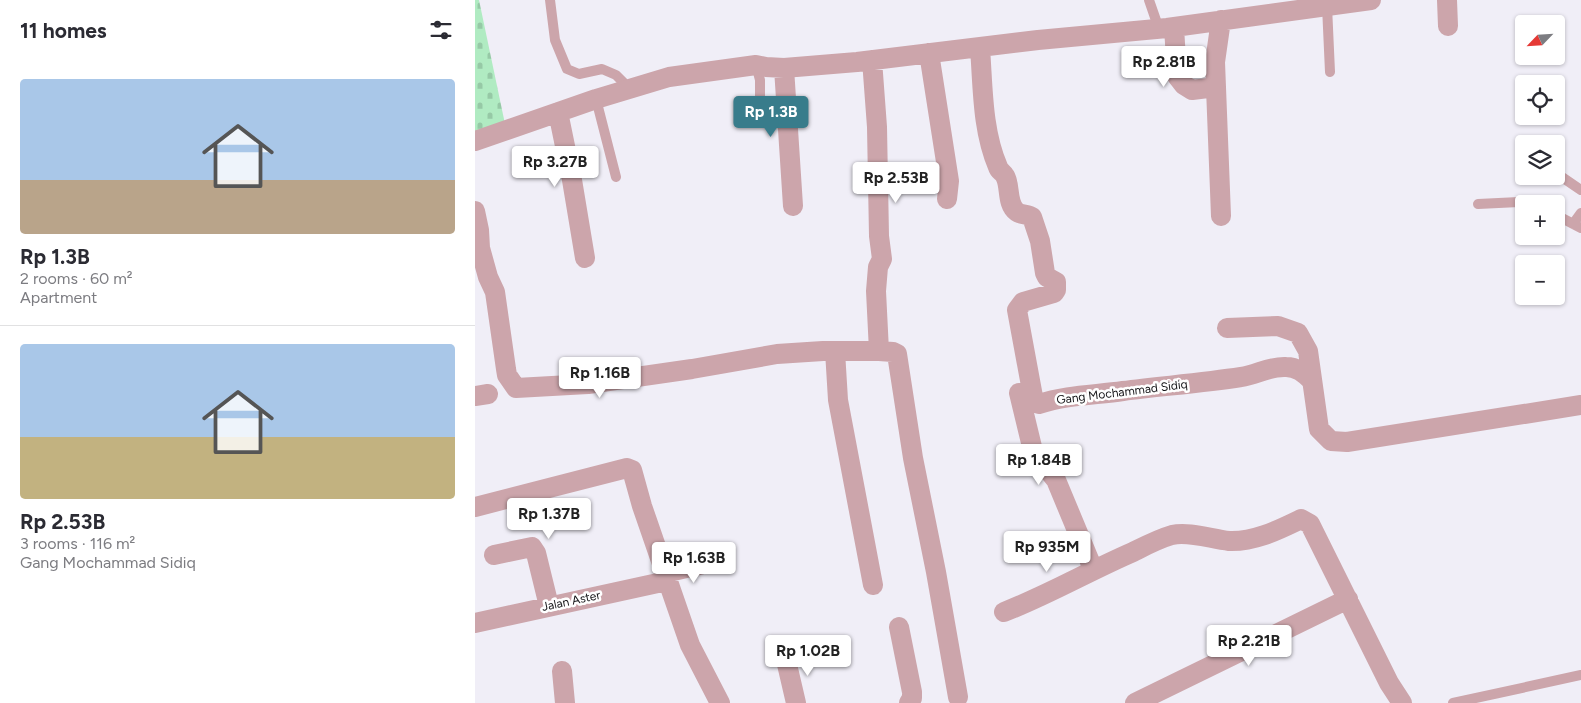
<!DOCTYPE html>
<meta charset="utf-8">
<style>
body{margin:0;font-family:Figtree,sans-serif;background:#f2f2f3;color:#2b2b33;height:100vh;display:flex;flex-direction:column;font-size:19px;white-space:nowrap}
*{box-sizing:border-box;margin:0}
p{font-size:16px;color:#7c7c81}
.icon{flex:none;width:28px;height:28px;fill:none;stroke:currentColor;stroke-width:2;stroke-linecap:round;stroke-linejoin:round}
.map{position:relative;flex:1;overflow:hidden}
.details{display:flex;flex-direction:column;background:#fff;width:475px}
.details>*{flex:none}
.needle{width:32px;rotate:245deg}
.controls{position:absolute;left:1040px;top:15px;display:grid;gap:10px}
.controls a{display:grid;place-items:center;width:50px;height:50px;border-radius:5px;background:#fff;box-shadow:0 1px 4px #0004;font-size:25px}
.price{position:absolute;translate:-50% -42px;padding:0 11px;border-radius:5px;background:#fff;color:#222;font-size:16px;line-height:32px;filter:drop-shadow(0 1px 2px #0008)}
.price::after{content:'';position:absolute;left:50%;top:30px;width:15px;height:11px;margin-left:-8px;background:inherit;clip-path:polygon(0 0,100% 0,50% 100%)}
.price.current{background:#387c8b;color:#fff}
ul{padding:0;list-style:none}
li{display:grid;align-content:center;gap:10px;height:265px;padding:0 20px}
li+li{border-top:1px solid #e1e1e2}
li span{display:grid;place-items:center;height:155px;border-radius:5px;color:#555}
li>.icon{margin-inline-start:auto}
span .icon{width:90px;height:90px;fill:#fffc;stroke-width:1}
li b{font-size:21px}
h2{display:flex;justify-content:space-between;align-items:center;height:60px;padding:0 20px;font-size:21px}
main{display:flex;flex:1;min-height:0}
.map>svg:first-child{display:block}
.cemetery{fill:url(#cemetery-stones)}
.lines{fill:none;stroke-linecap:round;stroke-linejoin:round}
.service{stroke:#cca5ab;stroke-width:10}
.minor{stroke:#cca5ab;stroke-width:20}
.labels{text-anchor:middle;stroke-width:5;stroke-linejoin:round;paint-order:stroke}
.street-label{font-size:12px;fill:#131316;stroke:#fff}
</style>
<main>
<section class="details">
<h2>11 homes<svg class="icon" aria-label="filters" viewBox="0 0 24 24"><path d="M4 7h16M4 17h16"/><circle cx="9" cy="7" r="2"/><circle cx="15" cy="17" r="2"/></svg></h2>
<ul>
<li><span style="background:linear-gradient(#a9c7e8 65%,#b9a48a 0)"><svg class="icon" aria-label="home" viewBox="0 0 24 24"><path d="M3 11l9-7 9 7M6 9v11h12V9"/></svg></span><div><b>Rp 1.3B</b><p>2 rooms · 60 m²</p><p>Apartment</p></div></li>
<li><span style="background:linear-gradient(#a9c7e8 60%,#c2b280 0)"><svg class="icon" aria-label="home" viewBox="0 0 24 24"><path d="M3 11l9-7 9 7M6 9v11h12V9"/></svg></span><div><b>Rp 2.53B</b><p>3 rooms · 116 m²</p><p>Gang Mochammad Sidiq</p></div></li>
</ul>
</section>
<div class="map">
<svg width="1106" height="703" viewBox="0 0 1106 703">
<defs>
<pattern id="cemetery-stones" width="16" height="16" patternUnits="userSpaceOnUse" patternTransform="scale(1.25)"><rect width="16" height="16" fill="#b0ebc2"/><path d="M2 7V4a2 2 0 0 1 4 0v3zM10 15v-3a2 2 0 0 1 4 0v3z" fill="#96c9a6"/></pattern>
</defs>
<rect width="100%" height="100%" fill="#f0eef7"/>
<path class="cemetery" d="M 0,0 L 4,0 L 30,124 L 0,136 Z"/>
<g class="lines">
<path class="service" d="M 75,0 L 80,40 L 92,69 L 104,74 L 127,69 L 141,75 L 149,83 L 151,89
M 674,0 L 684,29
M 852,6 L 855,72
M 281,65 L 285,80 L 285,112
M 121,99 L 141,177
M 1081,173 L 1106,190
M 1003,204 L 1044,202 L 1058,204
M 1081,215 L 1106,228
M 1098,224 L 1106,213
M 978,703 L 1106,675"/>
<path class="minor" d="M 972,0 L 973,26
M 699,27 L 702,76 L 709,85 L 717,90 L 741,87
M 505,48 C 508,87 507,130 523,167 C 524,171 528,172 530,176 C 536,186 531,204 542,212 C 546,215 553,214 557,217 L 565,241 L 570,273 L 572,277 L 581,282 L 581,290 L 579,293 L 548,302 L 542,310 L 559,402 L 564,404 C 591,395 620,395 648,391 C 687,386 727,383 766,377 C 782,375 794,366 811,367 C 822,367 829,373 837,381
M 454,53 L 474,181 L 472,199
M 397,60 L 402,127 L 404,236 L 407,259 L 403,267 L 401,291 L 404,351
M 309,68 L 318,206
M 83,112 L 97,180 L 110,258
M 0,141 L 121,99 L 194,77 L 281,65 L 291,67 L 309,68 L 382,62 L 563,40 L 692,28 L 896,0
M 0,211 L 4,230 L 5,248 L 13,277 L 20,292 L 31,369 L 32,375 L 41,388 L 113,384 L 217,369 L 302,354 L 348,351 L 404,351 L 418,352 L 422,354 L 438,458 L 461,572 L 483,697
M 746,216 L 740,62 L 746,20
M 752,328 L 803,326 L 823,333 L 833,351 L 844,429 L 856,441 L 872,442 L 1106,405
M 360,351 L 363,400 L 398,585
M 544,393 L 558,451 L 581,480 L 618,569
M 0,396 L 13,394
M 0,507 L 152,468 L 157,470 L 167,506 L 215,645 L 245,703
M 19,555 L 57,547 L 61,553 L 74,606
M 190,573 L 241,561
M 529,612 C 573,595 614,571 658,552 C 670,546 683,539 697,535 C 714,531 736,539 754,541 C 780,542 803,530 826,519 L 835,524 L 914,683 L 927,703
M 0,623 L 192,581
M 424,627 L 437,692 L 437,698 L 434,703
M 311,660 L 321,703
M 87,671 L 90,703
M 660,703 L 873,599"/>
</g>
<g class="labels">
<g class="street-label">
<text transform="translate(647 392) rotate(-7)" y="4">Gang Mochammad Sidiq</text>
<text transform="translate(96 601) rotate(-12)" y="4">Jalan Aster</text>
</g>
</g>
</svg>
<div class="controls">
<a><svg class="needle" viewBox="-14 -14 28 28"><path d="M0-13l5 13h-10z" fill="#e53935"/><path d="M0 13l5-13h-10z" fill="#7c7c81"/></svg></a>
<a><svg class="icon" aria-label="locate" viewBox="0 0 24 24"><circle cx="12" cy="12" r="6"/><path d="M12 2v4M12 18v4M2 12h4M18 12h4"/></svg></a>
<a><svg class="icon" aria-label="layers" viewBox="0 0 24 24"><path d="M12 4l9 5-9 5-9-5zM3 14l9 5 9-5"/></svg></a>
<a>+</a>
<a>−</a>
</div>
<b class="price" style="left:689px;top:88px">Rp 2.81B</b>
<b class="price current" style="left:296px;top:138px">Rp 1.3B</b>
<b class="price" style="left:80px;top:188px">Rp 3.27B</b>
<b class="price" style="left:421px;top:204px">Rp 2.53B</b>
<b class="price" style="left:125px;top:399px">Rp 1.16B</b>
<b class="price" style="left:564px;top:486px">Rp 1.84B</b>
<b class="price" style="left:74px;top:540px">Rp 1.37B</b>
<b class="price" style="left:572px;top:573px">Rp 935M</b>
<b class="price" style="left:219px;top:584px">Rp 1.63B</b>
<b class="price" style="left:774px;top:667px">Rp 2.21B</b>
<b class="price" style="left:333px;top:677px">Rp 1.02B</b>
</div>
</main>
